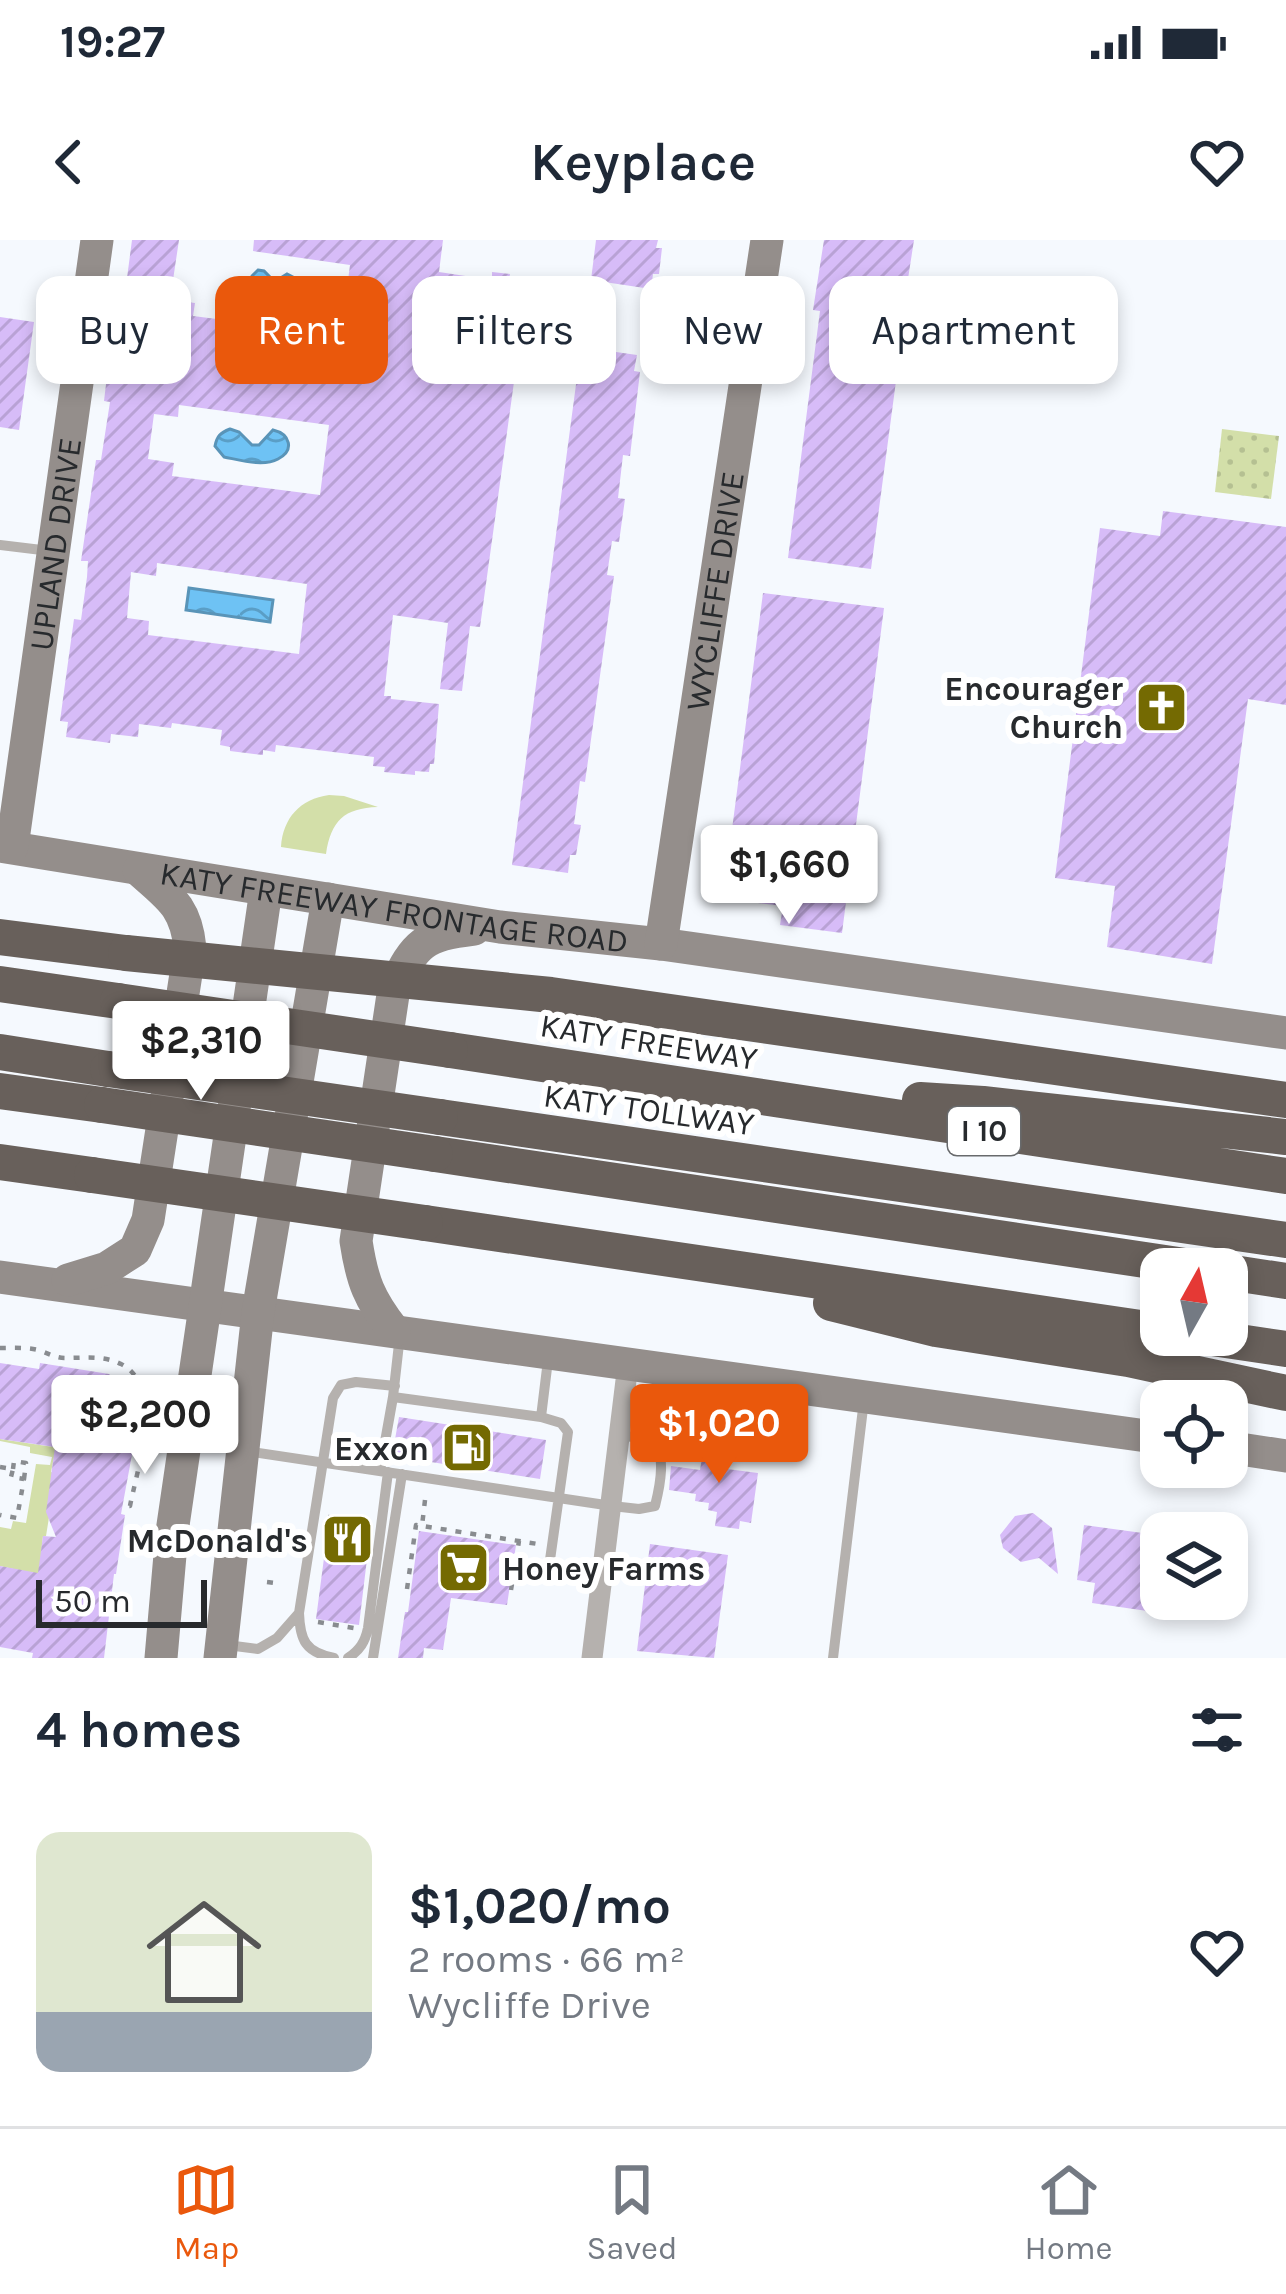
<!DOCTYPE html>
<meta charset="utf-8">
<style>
body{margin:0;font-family:Karla,sans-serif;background:#f2f2f3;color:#1f2937;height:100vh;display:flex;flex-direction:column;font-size:45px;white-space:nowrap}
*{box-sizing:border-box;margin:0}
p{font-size:39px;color:#747a83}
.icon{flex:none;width:66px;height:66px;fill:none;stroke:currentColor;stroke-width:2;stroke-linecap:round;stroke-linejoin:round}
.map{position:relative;height:1418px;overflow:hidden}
.drawer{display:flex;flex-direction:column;background:#fff;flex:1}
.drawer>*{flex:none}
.guide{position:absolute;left:36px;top:36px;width:1215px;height:108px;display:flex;gap:24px}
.needle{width:78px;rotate:8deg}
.controls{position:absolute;left:1140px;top:1008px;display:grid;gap:24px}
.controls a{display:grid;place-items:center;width:108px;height:108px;border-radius:24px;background:#fff;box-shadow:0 6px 18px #0003;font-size:60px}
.scale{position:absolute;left:36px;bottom:30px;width:171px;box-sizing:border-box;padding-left:12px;border:6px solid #272a2d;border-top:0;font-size:33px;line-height:42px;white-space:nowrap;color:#272a2d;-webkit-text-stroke:9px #fff;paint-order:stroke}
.price{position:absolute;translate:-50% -102px;padding:0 27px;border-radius:12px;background:#fff;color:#222;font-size:39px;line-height:78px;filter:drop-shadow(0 3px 6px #0008)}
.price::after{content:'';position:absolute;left:50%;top:72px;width:36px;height:27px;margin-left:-18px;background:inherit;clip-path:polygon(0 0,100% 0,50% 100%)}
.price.active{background:#ea580c;color:#fff}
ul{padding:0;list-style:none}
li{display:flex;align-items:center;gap:36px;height:300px;padding:0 36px}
li span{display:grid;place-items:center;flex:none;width:336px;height:240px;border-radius:24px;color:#555}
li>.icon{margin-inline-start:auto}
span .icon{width:144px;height:144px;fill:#fffc;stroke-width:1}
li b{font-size:51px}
h2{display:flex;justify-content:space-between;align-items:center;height:144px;padding:0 36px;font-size:51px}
.tag{padding:0 42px;border-radius:24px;background:#fff;box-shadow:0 6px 18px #0003;font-size:42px;line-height:108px}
.tag.active{background:#ea580c;color:#fff}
.status{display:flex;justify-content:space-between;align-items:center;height:84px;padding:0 60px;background:#fff;direction:ltr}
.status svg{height:33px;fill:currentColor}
header{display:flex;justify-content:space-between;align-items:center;height:156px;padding:0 36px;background:#fff;font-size:54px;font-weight:600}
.tab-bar{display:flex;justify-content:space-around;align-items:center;height:168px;border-top:3px solid #e0e1e3;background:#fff;font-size:33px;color:#747a83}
.tab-bar a{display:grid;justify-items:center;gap:6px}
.tab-bar .active{color:#ea580c}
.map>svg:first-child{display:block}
.green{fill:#d3dfa9}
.park{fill:url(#park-dots)}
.water{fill:url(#water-waves);stroke:#5994b8;stroke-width:3}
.building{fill:url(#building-hatch);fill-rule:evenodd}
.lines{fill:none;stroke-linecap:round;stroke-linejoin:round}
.path{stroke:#898c90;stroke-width:4.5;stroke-dasharray:6 9;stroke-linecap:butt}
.lane{stroke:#b5b1ae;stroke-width:10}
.street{stroke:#b5b1ae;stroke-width:21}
.secondary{stroke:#948e8b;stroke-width:33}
.highway{stroke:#68605b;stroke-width:36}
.highway-bridge{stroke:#68605b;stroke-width:36}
.labels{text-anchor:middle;stroke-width:12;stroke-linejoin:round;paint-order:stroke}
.shield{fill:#fff;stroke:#686a6c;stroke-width:3}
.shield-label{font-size:30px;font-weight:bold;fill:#272a2d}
.street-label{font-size:33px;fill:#272a2d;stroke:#fff}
.poi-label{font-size:33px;font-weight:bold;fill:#272a2d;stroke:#fff;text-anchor:end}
</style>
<div class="status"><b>19:27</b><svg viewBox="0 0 49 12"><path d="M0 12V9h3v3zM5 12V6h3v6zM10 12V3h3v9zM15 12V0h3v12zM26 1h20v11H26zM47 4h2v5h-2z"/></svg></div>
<header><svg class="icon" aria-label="back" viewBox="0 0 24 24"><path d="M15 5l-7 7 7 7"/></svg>Keyplace<svg class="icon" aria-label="heart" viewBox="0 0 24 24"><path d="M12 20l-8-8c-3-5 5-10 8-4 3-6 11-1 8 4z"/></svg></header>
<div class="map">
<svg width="1286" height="1418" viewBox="0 0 1286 1418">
<defs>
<pattern id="park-dots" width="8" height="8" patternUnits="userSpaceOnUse" patternTransform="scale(3)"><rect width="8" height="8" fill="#d3dfa9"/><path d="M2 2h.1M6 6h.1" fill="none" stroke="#b5c092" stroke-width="1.8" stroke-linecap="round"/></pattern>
<pattern id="water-waves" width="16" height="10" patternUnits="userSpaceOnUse" patternTransform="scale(3)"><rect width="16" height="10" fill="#6ec2f4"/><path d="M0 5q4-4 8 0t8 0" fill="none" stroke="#5a9ec6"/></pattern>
<pattern id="building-hatch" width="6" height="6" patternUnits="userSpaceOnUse" patternTransform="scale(3)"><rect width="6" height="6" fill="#d7bcf8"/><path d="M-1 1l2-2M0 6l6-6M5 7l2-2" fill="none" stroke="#b9a2d5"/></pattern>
</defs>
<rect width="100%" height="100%" fill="#f5f9fe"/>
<path class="green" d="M 329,555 L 344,556 L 378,567 C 344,568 331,581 326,614 L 281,607 C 283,578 300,559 329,555 Z
M 0,1199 L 60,1208 L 54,1217 L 51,1232 L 56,1234 L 46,1296 L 43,1296 L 41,1313 L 43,1315 L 44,1336 L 0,1326 L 0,1287 L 11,1289 L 13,1281 L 26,1283 L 36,1224 L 50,1225 L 52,1217 L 30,1213 L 30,1207 L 0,1201 Z"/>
<path class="park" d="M 1222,189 L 1279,196 L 1271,259 L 1215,252 Z"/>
<path class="water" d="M 258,30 L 264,31 L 271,38 L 279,39 L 287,34 L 310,46 L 307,59 L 281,65 L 273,57 L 268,57 L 262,62 L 248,52 L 252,36 Z
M 230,189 L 239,192 L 252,205 L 259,205 L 273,190 C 290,194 295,210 278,219 C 263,227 240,220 224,217 L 215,206 C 217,196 220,193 230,189 Z
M 189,348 L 273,360 L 270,382 L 186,370 Z"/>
<path class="building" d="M 132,0 L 179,0 L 170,60 L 195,63 L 193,76 L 341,95 L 350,25 L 253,11 L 254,0 L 443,0 L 439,32 L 492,40 L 492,32 L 510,34 L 509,40 L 522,41 L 517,76 L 523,77 L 480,387 L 470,386 L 462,451 L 440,449 L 448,383 L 393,375 L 384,456 L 391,456 L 391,459 L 439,464 L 434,524 L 430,524 L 429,532 L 415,531 L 415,535 L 384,532 L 385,527 L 373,526 L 374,517 L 276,505 L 275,512 L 263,510 L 263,515 L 230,511 L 230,507 L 220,505 L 222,490 L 172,483 L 171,488 L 139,484 L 138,497 L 111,494 L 110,503 L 66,497 L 68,482 L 60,481 L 65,444 L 74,379 L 81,380 L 87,337 L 88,321 L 81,321 L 96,220 L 101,220 L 110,162 L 104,161 L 116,60 L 124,61 ZM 179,165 L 329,185 L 320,255 L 172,236 L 174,223 L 148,219 L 154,174 L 178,177 ZM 157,323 L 307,344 L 299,414 L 148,395 L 149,381 L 127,378 L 131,332 L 156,336 Z
M 596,0 L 658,0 L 656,8 L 662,8 L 659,34 L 653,34 L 651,49 L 591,40 Z
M 824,0 L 914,0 L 897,110 L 900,111 L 871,329 L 788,318 L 820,71 L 813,70 Z
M 0,77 L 34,82 L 19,190 L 0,187 Z
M 581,107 L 637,115 L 634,131 L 640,132 L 630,216 L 623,215 L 618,258 L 625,259 L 619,302 L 612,301 L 607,335 L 614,336 L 585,542 L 580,541 L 574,584 L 581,585 L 576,615 L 570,615 L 568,633 L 512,625 Z
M 1163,271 L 1286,287 L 1286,465 L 1248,459 L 1212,724 L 1107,707 L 1115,646 L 1055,638 L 1100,288 L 1160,296 Z
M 763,353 L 884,368 L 842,693 L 780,685 L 783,666 L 709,657 L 717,596 L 731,597 Z
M 0,1123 L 39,1129 L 40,1123 L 109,1134 L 130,1152 L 135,1161 L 138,1182 L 121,1274 L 125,1275 L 116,1334 L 114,1334 L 104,1418 L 32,1418 L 33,1413 L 0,1407 L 0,1326 L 38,1333 L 43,1296 L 56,1297 L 46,1272 L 55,1207 L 0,1199 Z
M 399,1177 L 546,1200 L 540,1239 L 392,1216 Z
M 705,1199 L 730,1204 L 727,1229 L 758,1233 L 751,1283 L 740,1281 L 739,1289 L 715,1286 L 717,1272 L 708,1270 L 709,1263 L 695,1261 L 696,1254 L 669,1250 L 671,1226 L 700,1230 Z
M 1033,1273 L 1052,1288 L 1058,1334 L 1039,1318 L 1021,1322 L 1003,1308 L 1000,1295 L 1015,1276 Z
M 329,1280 L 371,1286 L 359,1385 L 316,1379 Z
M 1084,1285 L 1157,1295 L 1156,1303 L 1161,1304 L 1161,1373 L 1092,1363 L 1095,1343 L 1077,1340 Z
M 419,1291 L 516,1305 L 507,1365 L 451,1358 L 443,1410 L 424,1408 L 423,1418 L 398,1418 L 405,1372 L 408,1372 Z
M 650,1304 L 728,1315 L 714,1418 L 637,1411 Z"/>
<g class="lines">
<path class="path" d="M 0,1108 C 12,1108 26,1107 38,1110 C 48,1113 55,1118 65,1118 C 84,1118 103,1115 121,1124 C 165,1146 137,1230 130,1266 L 125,1266
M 0,1227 L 13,1229 L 11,1237 L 24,1239 L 17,1278 L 0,1275
M 13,1229 L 14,1221 L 26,1223 L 24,1239
M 425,1260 L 422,1286 L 538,1304
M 328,1277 L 364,1283
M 267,1342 L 275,1343
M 407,1349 L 416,1285 L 422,1286
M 511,1350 L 519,1301
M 318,1382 L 354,1388"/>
<path class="lane" d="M 0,305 L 50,311
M 400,1095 L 393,1157 L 541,1177 L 548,1120
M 691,1136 L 684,1172 L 688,1183 C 706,1189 750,1205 761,1187 C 768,1177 768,1161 770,1149
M 541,1177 L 561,1183 L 568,1192 L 548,1334 L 601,1341
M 657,1206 L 688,1183
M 246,1211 L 612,1266 L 639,1269 L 655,1266 C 659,1250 669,1209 649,1200 C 642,1196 628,1197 619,1196
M 380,1230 L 393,1157
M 227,1405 L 258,1409 L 277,1398 L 299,1373
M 334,1418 C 305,1412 300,1400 299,1373 L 333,1158 L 341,1145 L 356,1142 L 395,1146
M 348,1418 C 360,1410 365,1402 368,1388 L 388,1232
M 373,1418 L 402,1234
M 833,1418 L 864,1160"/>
<path class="street" d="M 592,1418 L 628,1124"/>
<g class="secondary">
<path id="s1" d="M 0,606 L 500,687 L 661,704 L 1286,793"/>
<path id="s2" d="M 12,607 L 97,0"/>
<path id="s3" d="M 661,704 L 767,0"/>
<path d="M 0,1037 L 1161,1198"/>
<path d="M 68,1040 L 107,1028 L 135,1010 L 148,980 L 190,708 C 186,666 169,657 139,630"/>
<path d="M 394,1091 C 369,1059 362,1041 356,1001 L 394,748 C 415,703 424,695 474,689"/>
<path d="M 1227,1207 L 1286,1216"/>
<path d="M 161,1418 L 172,1292 L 266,650"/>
<path d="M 220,1418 L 258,1072 L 328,659"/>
</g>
<path class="highway" d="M 0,697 L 126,713
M 0,744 L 118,761
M 450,810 L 1286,936
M 0,812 L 108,829
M 0,851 L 102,865
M 920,860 L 983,864 L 1286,897
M 440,877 L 1286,1000
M 435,914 L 1205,1029
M 0,922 L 92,935
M 425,983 L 1161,1091
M 1227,1032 L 1286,1041
M 831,1063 L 936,1089 L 1128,1119 L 1286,1153
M 1192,1095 L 1286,1109"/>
<path class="highway-bridge" d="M 126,713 L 551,755 L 1286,860
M 118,761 L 450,810
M 108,829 L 440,877
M 102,865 L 435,914
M 92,935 L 425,983"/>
</g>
<defs>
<symbol id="church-square" viewBox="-11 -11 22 22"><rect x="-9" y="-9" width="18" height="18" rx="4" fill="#746a02" stroke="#fff"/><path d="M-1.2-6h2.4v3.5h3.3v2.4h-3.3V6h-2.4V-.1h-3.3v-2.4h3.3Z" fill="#fff"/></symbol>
<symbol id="fuel-square" viewBox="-11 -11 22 22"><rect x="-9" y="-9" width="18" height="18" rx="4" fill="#746a02" stroke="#fff"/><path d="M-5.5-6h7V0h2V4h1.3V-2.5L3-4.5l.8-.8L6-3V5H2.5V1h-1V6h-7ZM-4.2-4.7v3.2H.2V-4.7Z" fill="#fff"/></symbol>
<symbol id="restaurant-square" viewBox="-11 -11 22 22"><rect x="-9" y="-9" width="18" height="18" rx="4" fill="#746a02" stroke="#fff"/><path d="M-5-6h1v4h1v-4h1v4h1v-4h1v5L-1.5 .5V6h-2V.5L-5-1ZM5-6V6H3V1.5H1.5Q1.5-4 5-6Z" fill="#fff"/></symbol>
<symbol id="supermarket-square" viewBox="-11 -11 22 22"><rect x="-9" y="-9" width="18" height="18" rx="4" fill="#746a02" stroke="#fff"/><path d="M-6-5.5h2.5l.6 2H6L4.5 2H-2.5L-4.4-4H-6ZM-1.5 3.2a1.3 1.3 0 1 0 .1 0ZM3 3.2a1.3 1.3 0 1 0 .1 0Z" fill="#fff"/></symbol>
</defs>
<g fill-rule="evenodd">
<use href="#church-square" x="1132" y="438" width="59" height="59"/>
<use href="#fuel-square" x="438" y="1178" width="59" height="59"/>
<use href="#restaurant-square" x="318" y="1270" width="59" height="59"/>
<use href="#supermarket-square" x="434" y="1298" width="59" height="59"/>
</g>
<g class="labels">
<rect class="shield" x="948" y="867" width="72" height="48" rx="9"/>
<g class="shield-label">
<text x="984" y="901">I 10</text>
</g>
<g class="street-label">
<text dy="12" stroke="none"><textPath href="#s2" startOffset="306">UPLAND DRIVE</textPath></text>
<text dy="12" stroke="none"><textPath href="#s3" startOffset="357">WYCLIFFE DRIVE</textPath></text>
<text dy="12" stroke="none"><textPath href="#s1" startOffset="399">KATY FREEWAY FRONTAGE ROAD</textPath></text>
<text transform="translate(649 801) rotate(9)" y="12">KATY FREEWAY</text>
<text transform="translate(649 869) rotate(8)" y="12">KATY TOLLWAY</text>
</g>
<g class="poi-label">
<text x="1123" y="460">Encourager<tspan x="1123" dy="38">Church</tspan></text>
<text x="429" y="1220">Exxon</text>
<text x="308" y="1312">McDonald's</text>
<text x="502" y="1340" text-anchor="start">Honey Farms</text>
</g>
</g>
</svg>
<div class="controls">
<a><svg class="needle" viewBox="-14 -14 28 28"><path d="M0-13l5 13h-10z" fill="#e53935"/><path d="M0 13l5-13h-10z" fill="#747a83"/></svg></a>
<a><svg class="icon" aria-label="locate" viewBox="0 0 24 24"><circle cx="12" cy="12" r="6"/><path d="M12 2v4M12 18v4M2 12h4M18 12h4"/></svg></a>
<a><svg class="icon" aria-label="layers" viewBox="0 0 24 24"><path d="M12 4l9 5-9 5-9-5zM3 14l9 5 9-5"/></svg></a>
</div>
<div class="scale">50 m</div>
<b class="price" style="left:789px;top:687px">$1,660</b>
<b class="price" style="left:201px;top:863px">$2,310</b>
<b class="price" style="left:145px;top:1237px">$2,200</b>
<b class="price active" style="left:719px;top:1246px">$1,020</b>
<div class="guide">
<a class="tag">Buy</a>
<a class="tag active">Rent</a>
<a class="tag">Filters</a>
<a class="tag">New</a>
<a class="tag">Apartment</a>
</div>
</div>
<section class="drawer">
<h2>4 homes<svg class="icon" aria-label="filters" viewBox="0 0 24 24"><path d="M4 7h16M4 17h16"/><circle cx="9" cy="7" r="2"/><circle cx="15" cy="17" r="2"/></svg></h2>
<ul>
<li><span style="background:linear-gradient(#dfe7d0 75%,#9aa5b1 0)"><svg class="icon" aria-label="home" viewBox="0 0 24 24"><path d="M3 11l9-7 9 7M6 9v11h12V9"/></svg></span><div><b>$1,020/mo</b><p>2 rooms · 66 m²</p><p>Wycliffe Drive</p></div><svg class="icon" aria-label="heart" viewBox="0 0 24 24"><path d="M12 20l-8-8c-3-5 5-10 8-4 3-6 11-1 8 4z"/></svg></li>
</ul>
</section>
<nav class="tab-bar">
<a class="active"><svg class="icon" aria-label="map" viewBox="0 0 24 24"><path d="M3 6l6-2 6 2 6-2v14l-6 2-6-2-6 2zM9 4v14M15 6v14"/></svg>Map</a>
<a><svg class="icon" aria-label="saved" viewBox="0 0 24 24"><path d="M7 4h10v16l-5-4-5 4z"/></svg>Saved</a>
<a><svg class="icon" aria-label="home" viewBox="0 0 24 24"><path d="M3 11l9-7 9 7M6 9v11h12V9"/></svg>Home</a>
</nav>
